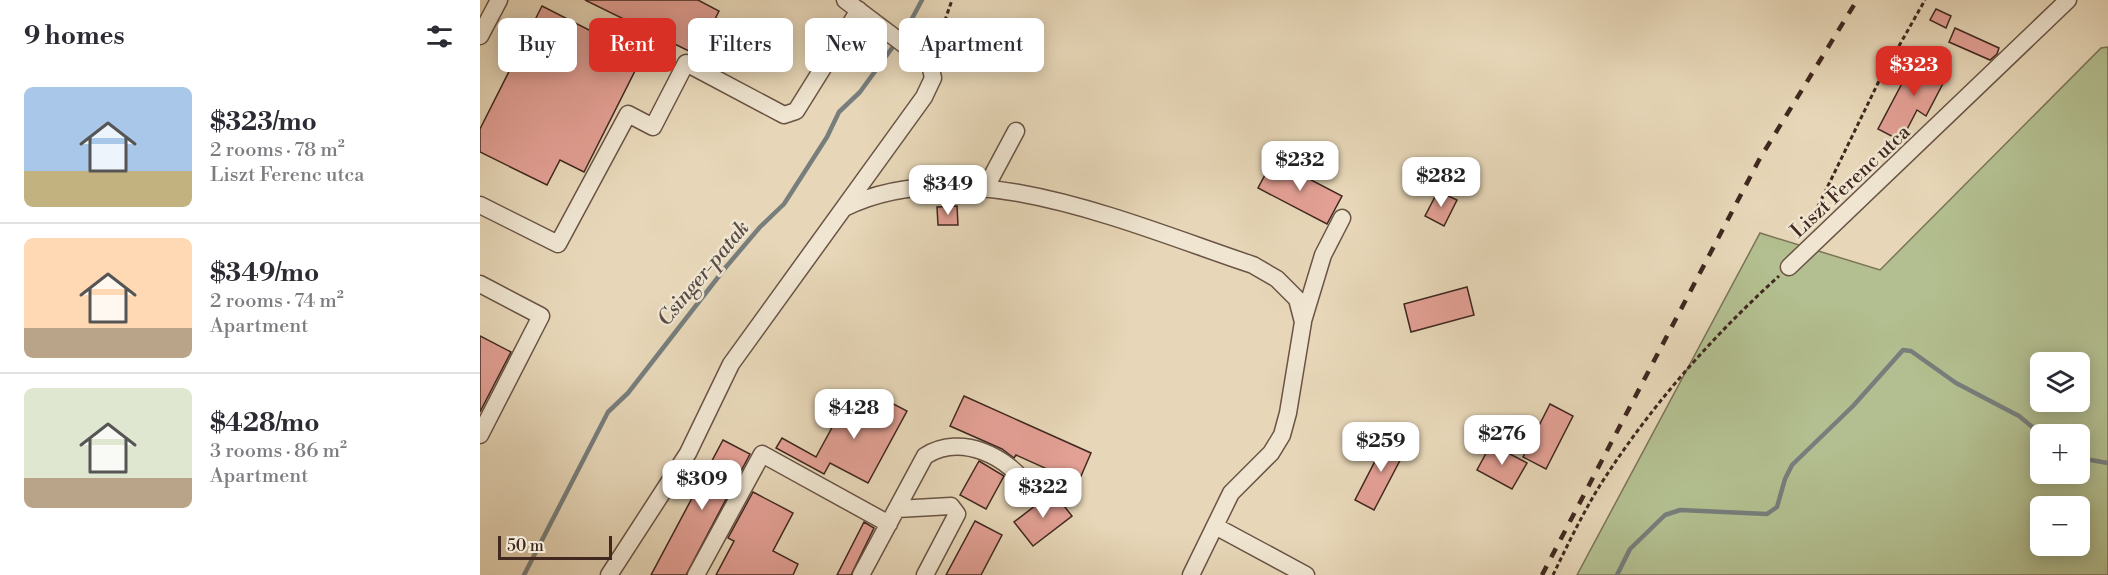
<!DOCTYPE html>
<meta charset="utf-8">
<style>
body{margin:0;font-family:"Libre Bodoni",serif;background:#f2f2f3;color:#2b2b33;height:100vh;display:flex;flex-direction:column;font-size:22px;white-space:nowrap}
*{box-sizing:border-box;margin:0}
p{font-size:20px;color:#7c7c81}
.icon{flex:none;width:33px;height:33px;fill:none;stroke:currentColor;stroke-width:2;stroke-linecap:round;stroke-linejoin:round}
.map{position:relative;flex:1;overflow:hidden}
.panel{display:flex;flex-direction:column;background:#fff;width:480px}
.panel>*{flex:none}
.top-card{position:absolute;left:18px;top:18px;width:570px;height:54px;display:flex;gap:12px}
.tools{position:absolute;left:1550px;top:352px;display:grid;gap:12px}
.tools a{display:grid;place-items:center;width:60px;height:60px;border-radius:9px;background:#fff;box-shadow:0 3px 15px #0003;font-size:30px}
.scale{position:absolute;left:18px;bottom:15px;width:114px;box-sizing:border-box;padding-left:6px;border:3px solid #40281f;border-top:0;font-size:16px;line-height:21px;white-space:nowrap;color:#40281f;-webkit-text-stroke:4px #efe5d1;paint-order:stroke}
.price{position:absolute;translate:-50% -51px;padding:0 14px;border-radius:12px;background:#fff;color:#222;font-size:20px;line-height:39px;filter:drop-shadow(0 2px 3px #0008)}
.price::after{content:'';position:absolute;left:50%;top:36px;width:18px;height:14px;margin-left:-9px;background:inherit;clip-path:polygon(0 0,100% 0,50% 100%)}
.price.active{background:#d93025;color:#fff}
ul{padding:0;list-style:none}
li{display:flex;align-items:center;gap:18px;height:150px;padding:0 24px}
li+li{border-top:2px solid #e1e1e2}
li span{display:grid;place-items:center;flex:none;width:168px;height:120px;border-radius:9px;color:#555}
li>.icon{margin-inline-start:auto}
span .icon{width:72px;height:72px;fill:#fffc;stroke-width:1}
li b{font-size:26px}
h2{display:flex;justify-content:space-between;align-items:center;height:72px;padding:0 24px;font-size:26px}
.tag{padding:0 21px;border-radius:9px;background:#fff;box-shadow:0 3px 15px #0003;font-size:21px;line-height:54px}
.tag.active{background:#d93025;color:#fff}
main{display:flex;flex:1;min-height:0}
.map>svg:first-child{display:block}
.green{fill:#b3bf90;stroke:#7a7458;stroke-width:1.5;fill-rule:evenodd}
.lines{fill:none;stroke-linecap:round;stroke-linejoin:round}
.stream{stroke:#777e7c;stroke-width:4.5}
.building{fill:#e3a095;stroke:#40281f;stroke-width:1.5}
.minor-casing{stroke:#6a5445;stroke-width:19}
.path{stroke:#40281f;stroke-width:3;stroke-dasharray:4.5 3;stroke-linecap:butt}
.minor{stroke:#efe5d1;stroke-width:16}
.rail{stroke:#40281f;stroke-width:4.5;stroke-dasharray:10 10;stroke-linecap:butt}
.labels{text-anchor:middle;stroke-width:5;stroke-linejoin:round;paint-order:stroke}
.street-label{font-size:20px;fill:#40281f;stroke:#efe5d1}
.water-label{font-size:21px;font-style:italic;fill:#574c46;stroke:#efe5d1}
</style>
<main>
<section class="panel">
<h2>9 homes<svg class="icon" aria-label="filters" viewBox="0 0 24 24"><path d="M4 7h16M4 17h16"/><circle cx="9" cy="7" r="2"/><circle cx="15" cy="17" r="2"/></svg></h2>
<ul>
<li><span style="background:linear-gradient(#a9c7e8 70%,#c2b280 0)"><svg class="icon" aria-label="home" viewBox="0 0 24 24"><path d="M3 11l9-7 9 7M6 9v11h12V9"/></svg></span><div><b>$323/mo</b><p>2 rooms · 78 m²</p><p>Liszt Ferenc utca</p></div></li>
<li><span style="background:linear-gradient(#ffd9b3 75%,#b9a48a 0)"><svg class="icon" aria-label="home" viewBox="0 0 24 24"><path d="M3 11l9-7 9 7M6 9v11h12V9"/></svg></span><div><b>$349/mo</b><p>2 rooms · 74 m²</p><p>Apartment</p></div></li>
<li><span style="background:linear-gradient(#dfe7d0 75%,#b9a48a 0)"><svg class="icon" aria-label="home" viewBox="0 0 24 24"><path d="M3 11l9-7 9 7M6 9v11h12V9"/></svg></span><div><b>$428/mo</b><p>3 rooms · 86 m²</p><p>Apartment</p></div></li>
</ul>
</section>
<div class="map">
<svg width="1628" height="575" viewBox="0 0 1628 575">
<rect width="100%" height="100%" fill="#e7d7b8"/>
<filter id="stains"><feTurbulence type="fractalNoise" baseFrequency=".00333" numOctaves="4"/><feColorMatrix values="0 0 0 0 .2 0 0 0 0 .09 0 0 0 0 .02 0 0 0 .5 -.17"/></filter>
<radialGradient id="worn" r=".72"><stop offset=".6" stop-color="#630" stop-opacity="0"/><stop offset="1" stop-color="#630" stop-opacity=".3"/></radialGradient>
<path class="green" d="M 1628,47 L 1628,575 L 1097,575 L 1280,233 L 1400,270 L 1621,48 ZM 1560,363 L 1599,363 L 1599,402 L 1560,402 ZM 1560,435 L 1599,435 L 1599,474 L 1560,474 ZM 1560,507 L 1599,507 L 1599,546 L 1560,546 Z"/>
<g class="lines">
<path class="stream" d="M 1599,458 L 1628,463
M 44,575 L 128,412 L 148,393 L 246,267 L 280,227 L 304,204 L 347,137 L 359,112 L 380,92 L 428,26 L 442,0
M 1137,575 L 1150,549 L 1185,515 L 1200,510 L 1287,514 L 1297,507 L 1305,479 L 1312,465 L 1373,406 L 1423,350 L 1431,351 L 1476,383 L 1539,416 L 1562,435"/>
</g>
<path class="building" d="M 105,0 L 218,0 L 239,11 L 217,55 Z
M 62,6 L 162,57 L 104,172 L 80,160 L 67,185 L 0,152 L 0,129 Z
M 1456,9 L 1471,16 L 1466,28 L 1450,20 Z
M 1475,28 L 1519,48 L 1517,54 L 1510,60 L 1469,42 Z
M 1437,55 L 1469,72 L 1446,116 L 1437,110 L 1421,141 L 1398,129 Z
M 793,160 L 862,196 L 847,224 L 778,188 Z
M 958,191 L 977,200 L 964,226 L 945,216 Z
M 477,206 L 478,225 L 458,225 L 457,207 Z
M 987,287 L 994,315 L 931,332 L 924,304 Z
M 0,336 L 31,352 L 0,412 Z
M 484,396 L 611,453 L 598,483 L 536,455 L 534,458 L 522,449 L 470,426 Z
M 400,397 L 427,411 L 388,483 L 350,463 L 344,474 L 296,448 L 302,438 L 336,457 L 367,400 L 391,413 Z
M 1070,404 L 1093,416 L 1066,469 L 1043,457 Z
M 908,436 L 927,447 L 894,510 L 875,500 Z
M 243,440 L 270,454 L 206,575 L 171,575 Z
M 1011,444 L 1047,463 L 1032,489 L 997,470 Z
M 499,461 L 524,476 L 506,509 L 480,495 Z
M 273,492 L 313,513 L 293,551 L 318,564 L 313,575 L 236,575 L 254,541 L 248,538 Z
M 573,492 L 592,516 L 553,546 L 534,522 Z
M 495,521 L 522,535 L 501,575 L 466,575 Z
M 384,522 L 394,528 L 371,575 L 357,575 Z"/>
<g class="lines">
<defs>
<path id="minor" d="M 0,36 L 19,0
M 505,189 L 536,131
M 0,205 L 78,244 L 148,114 L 173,127 L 206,63 L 304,115 L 316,111 L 379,10
M 364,208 C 484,148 655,226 773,265 L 797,279 L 817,299 L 823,322 L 808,413 L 802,435 L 791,453 L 751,493 L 711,575
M 1309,267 L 1588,0
M 0,284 L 61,316 L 0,435
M 823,321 L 843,255 L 862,218
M 417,509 L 471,506 L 477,514 L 445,575
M 735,526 L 826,575
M 129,575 L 208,453 L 251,364 L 444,97 L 453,78 L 450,64 L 365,0
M 216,575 L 282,454 L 409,524
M 381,575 L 445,456 C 481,433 529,456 550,490"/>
</defs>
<use href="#minor" class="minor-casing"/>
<path class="path" d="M 455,49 L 472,0
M 1328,227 L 1398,83 L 1445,0
M 1073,575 C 1090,540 1108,502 1130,470 C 1177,399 1236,333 1299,276"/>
<use href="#minor" class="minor"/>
<path class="rail" d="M 1062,575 L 1279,160 L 1377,0"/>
</g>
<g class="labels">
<g class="street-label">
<text transform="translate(1370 181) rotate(-43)" y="7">Liszt Ferenc utca</text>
</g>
<g class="water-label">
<text transform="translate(223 273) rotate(-50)" y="7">Csinger-patak</text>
</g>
</g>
<rect width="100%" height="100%" filter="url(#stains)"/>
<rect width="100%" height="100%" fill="url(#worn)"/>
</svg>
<div class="tools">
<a><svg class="icon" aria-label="layers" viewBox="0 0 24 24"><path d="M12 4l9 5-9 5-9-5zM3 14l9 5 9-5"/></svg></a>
<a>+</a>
<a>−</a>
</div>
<div class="scale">50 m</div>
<b class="price active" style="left:1434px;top:97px">$323</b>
<b class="price" style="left:820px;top:192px">$232</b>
<b class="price" style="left:961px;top:208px">$282</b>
<b class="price" style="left:468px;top:216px">$349</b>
<b class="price" style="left:374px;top:440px">$428</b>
<b class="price" style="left:1022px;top:466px">$276</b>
<b class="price" style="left:901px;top:473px">$259</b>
<b class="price" style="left:222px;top:511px">$309</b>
<b class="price" style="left:563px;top:519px">$322</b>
<div class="top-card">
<a class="tag">Buy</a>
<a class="tag active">Rent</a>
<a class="tag">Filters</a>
<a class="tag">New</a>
<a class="tag">Apartment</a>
</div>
</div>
</main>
